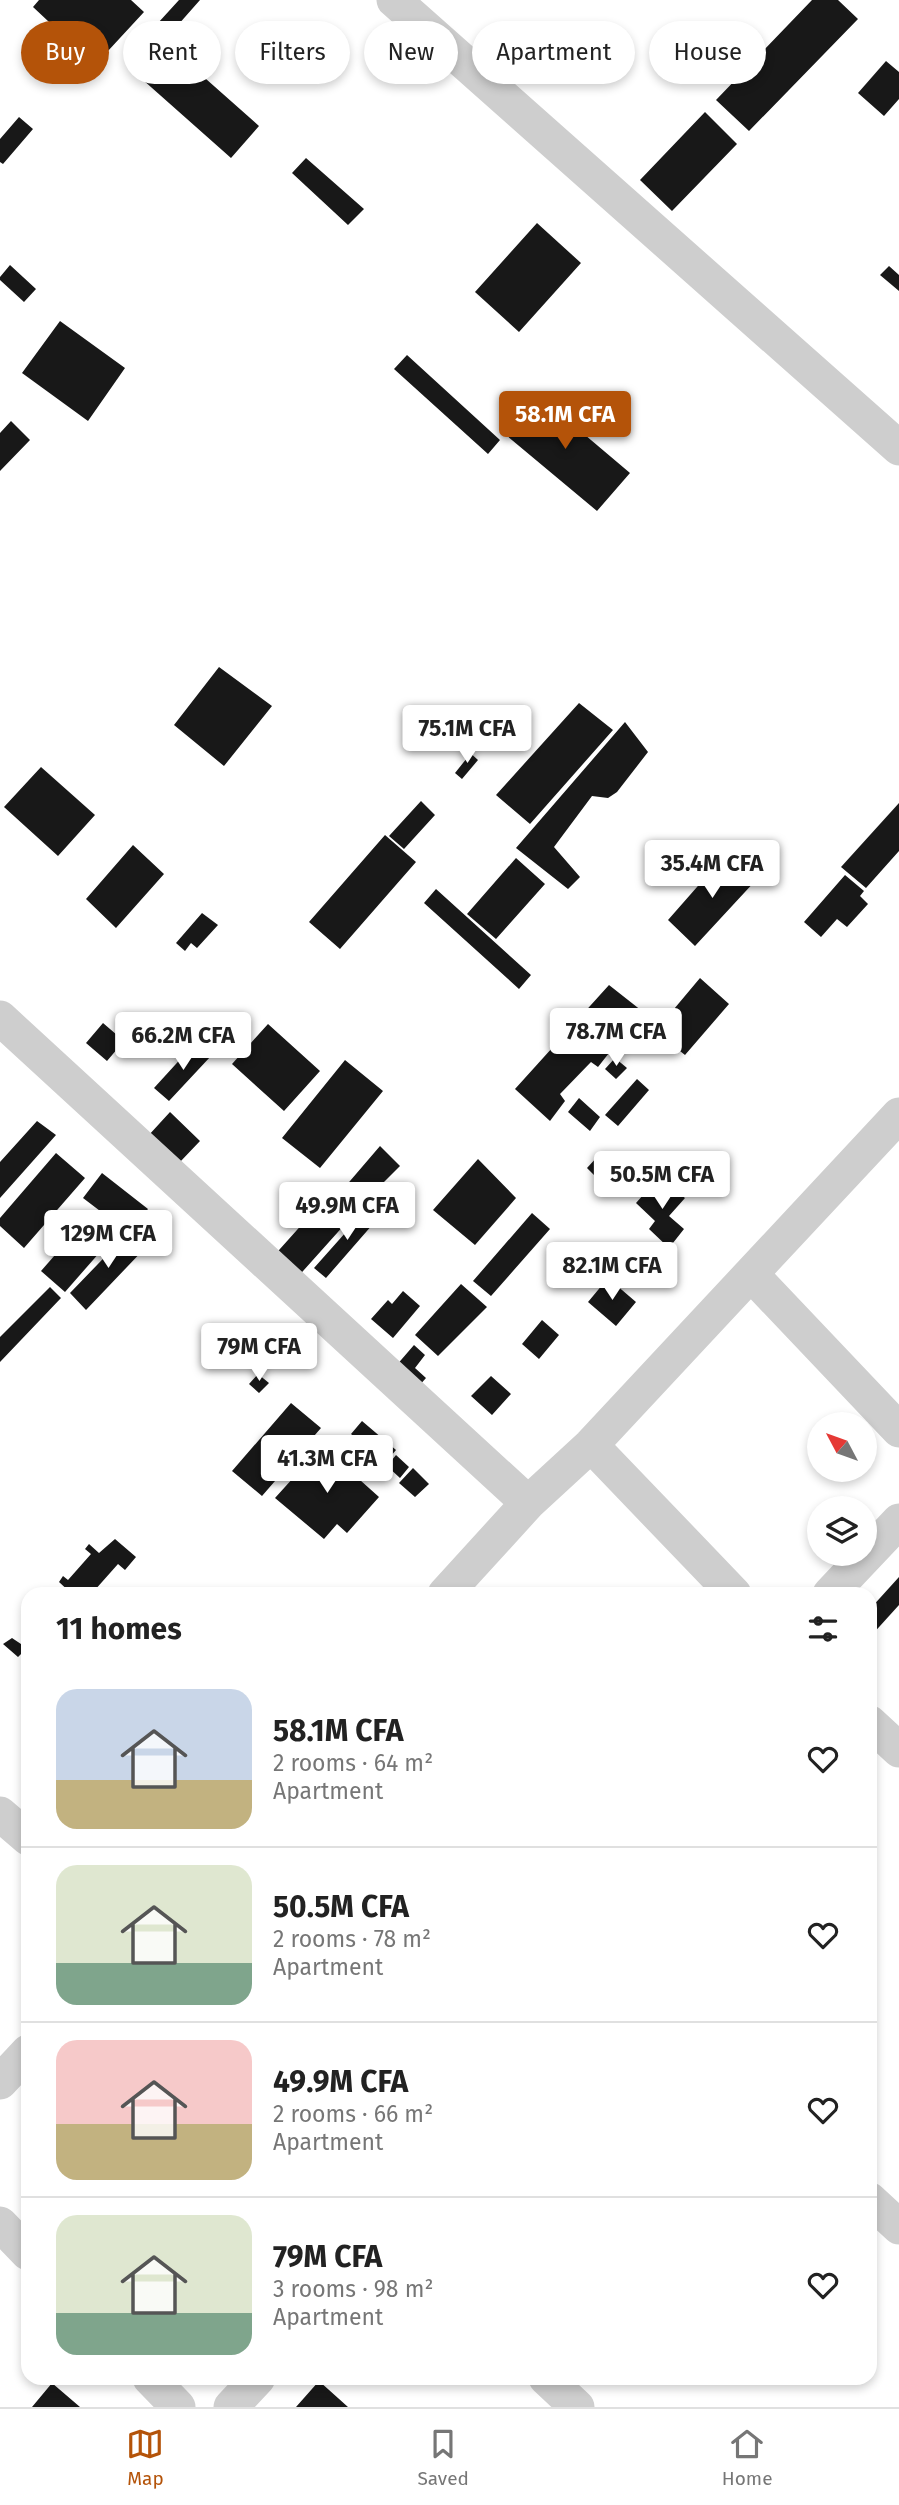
<!DOCTYPE html>
<meta charset="utf-8">
<style>
body{margin:0;font-family:"Fira Sans",sans-serif;background:#f2f2f2;color:#222;height:100vh;display:flex;flex-direction:column;font-size:26px;white-space:nowrap}
*{box-sizing:border-box;margin:0}
p{font-size:23px;color:#767676}
.icon{flex:none;width:38px;height:38px;fill:none;stroke:currentColor;stroke-width:2;stroke-linecap:round;stroke-linejoin:round}
.map{position:relative;flex:1;overflow:hidden}
.sheet{position:absolute;left:21px;top:1587px;width:856px;height:798px;display:flex;flex-direction:column;background:#fff;border-radius:21px;box-shadow:0 4px 10px #0003}
.sheet>*{flex:none}
.hud{position:absolute;left:21px;top:21px;width:858px;height:63px;display:flex;gap:14px}
.needle{width:46px;rotate:311deg}
.controls{position:absolute;left:807px;top:1412px;display:grid;gap:14px}
.controls a{display:grid;place-items:center;width:70px;height:70px;border-radius:50%;background:#fff;box-shadow:0 4px 10px #0003;font-size:35px}
.price{position:absolute;translate:-50% -60px;padding:0 16px;border-radius:7px;background:#fff;color:#222;font-size:23px;line-height:46px;filter:drop-shadow(0 2px 4px #0008)}
.price::after{content:'';position:absolute;left:50%;top:42px;width:21px;height:16px;margin-left:-10px;background:inherit;clip-path:polygon(0 0,100% 0,50% 100%)}
.price.on{background:#b45309;color:#fff}
ul{padding:0;list-style:none}
li{display:flex;align-items:center;gap:21px;height:175px;padding:0 35px}
li+li{border-top:2px solid #e0e0e0}
li span{display:grid;place-items:center;flex:none;width:196px;height:140px;border-radius:21px;color:#555}
li>.icon{margin-inline-start:auto}
span .icon{width:84px;height:84px;fill:#fffc;stroke-width:1}
li b{font-size:30px}
h2{display:flex;justify-content:space-between;align-items:center;height:84px;padding:0 35px;font-size:30px}
.tag{padding:0 24px;border-radius:32px;background:#fff;box-shadow:0 4px 10px #0003;font-size:24px;line-height:63px}
.tag.on{background:#b45309;color:#fff}
.tab-bar{display:flex;justify-content:space-around;align-items:center;height:98px;border-top:2px solid #e0e0e0;background:#fff;font-size:19px;color:#767676}
.tab-bar a{display:grid;justify-items:center;gap:4px}
.tab-bar .on{color:#b45309}
.map>svg:first-child{display:block}
.building{fill:#181818}
.lines{fill:none;stroke-linecap:round;stroke-linejoin:round}
.street{stroke:#cecece;stroke-width:35}
</style>
<div class="map">
<svg width="899" height="2407" viewBox="0 0 899 2407">
<rect width="100%" height="100%" fill="#fff"/>
<path class="building" d="M 39,0 L 131,0 L 144,12 L 95,65 L 33,7 Z
M 179,0 L 200,0 L 170,34 L 158,23 Z
M 812,0 L 838,0 L 858,19 L 749,131 L 716,100 Z
M 162,40 L 259,126 L 231,158 L 134,72 Z
M 886,61 L 899,72 L 899,99 L 884,116 L 858,93 Z
M 705,112 L 737,144 L 672,211 L 640,180 Z
M 19,117 L 33,129 L 3,164 L 0,162 L 0,139 Z
M 306,158 L 364,209 L 348,225 L 292,173 Z
M 537,223 L 581,263 L 519,332 L 475,292 Z
M 10,265 L 36,289 L 24,302 L 0,280 L 0,277 Z
M 889,266 L 899,275 L 899,291 L 880,275 Z
M 60,321 L 125,368 L 88,421 L 22,373 Z
M 407,355 L 500,440 L 488,454 L 394,369 Z
M 533,391 L 630,473 L 597,511 L 500,430 Z
M 11,421 L 30,440 L 0,471 L 0,433 Z
M 219,667 L 272,706 L 224,766 L 174,725 Z
M 579,703 L 613,730 L 530,824 L 496,795 Z
M 625,722 L 648,752 L 617,792 L 608,798 L 592,796 L 554,847 L 580,877 L 568,889 L 516,848 Z
M 467,750 L 478,760 L 462,779 L 455,773 L 467,758 L 463,755 Z
M 41,767 L 95,815 L 58,856 L 4,807 Z
M 421,801 L 435,815 L 404,849 L 389,836 Z
M 899,803 L 899,851 L 866,888 L 841,867 Z
M 385,835 L 416,862 L 340,949 L 309,922 Z
M 133,845 L 164,874 L 116,928 L 86,899 Z
M 726,854 L 757,879 L 695,946 L 668,920 Z
M 516,858 L 545,884 L 496,939 L 467,914 Z
M 845,875 L 864,891 L 860,896 L 868,904 L 847,927 L 837,919 L 821,937 L 804,922 Z
M 436,889 L 531,975 L 519,989 L 424,903 Z
M 202,913 L 218,925 L 197,948 L 191,943 L 185,951 L 176,943 Z
M 700,978 L 729,1004 L 685,1055 L 670,1043 L 663,1052 L 648,1040 Z
M 609,985 L 642,1011 L 598,1067 L 591,1062 L 560,1094 L 565,1101 L 550,1121 L 515,1089 Z
M 103,1023 L 124,1041 L 107,1061 L 86,1043 Z
M 268,1024 L 320,1071 L 284,1111 L 232,1064 Z
M 196,1042 L 211,1056 L 169,1101 L 154,1088 Z
M 615,1058 L 627,1068 L 616,1079 L 605,1069 Z
M 345,1060 L 383,1091 L 320,1168 L 282,1138 Z
M 637,1079 L 649,1090 L 618,1126 L 605,1115 Z
M 579,1098 L 600,1117 L 590,1131 L 568,1112 Z
M 170,1112 L 200,1141 L 180,1162 L 148,1136 Z
M 37,1121 L 56,1135 L 0,1198 L 0,1162 Z
M 380,1146 L 400,1166 L 349,1217 L 332,1202 Z
M 56,1153 L 85,1178 L 24,1248 L 0,1226 L 0,1218 Z
M 598,1156 L 607,1165 L 596,1177 L 587,1168 Z
M 478,1159 L 516,1198 L 475,1245 L 433,1210 Z
M 102,1173 L 148,1209 L 129,1233 L 83,1198 Z
M 659,1177 L 685,1198 L 669,1216 L 684,1229 L 669,1248 L 649,1229 L 655,1221 L 636,1203 Z
M 322,1202 L 346,1223 L 295,1280 L 271,1259 Z
M 370,1205 L 380,1216 L 326,1278 L 314,1268 Z
M 532,1213 L 550,1229 L 491,1296 L 473,1281 Z
M 90,1215 L 114,1236 L 65,1292 L 41,1271 Z
M 136,1235 L 147,1246 L 86,1310 L 70,1293 L 124,1237 Z
M 608,1278 L 636,1302 L 616,1326 L 588,1302 Z
M 461,1284 L 487,1307 L 438,1356 L 415,1335 Z
M 50,1287 L 61,1298 L 0,1362 L 0,1337 Z
M 403,1291 L 420,1306 L 393,1338 L 371,1319 L 388,1300 L 392,1304 Z
M 542,1320 L 559,1335 L 539,1359 L 522,1344 Z
M 414,1345 L 425,1355 L 415,1368 L 426,1378 L 418,1387 L 395,1367 Z
M 258,1374 L 269,1383 L 259,1393 L 249,1384 Z
M 491,1376 L 511,1394 L 492,1415 L 471,1396 Z
M 291,1403 L 321,1428 L 262,1496 L 232,1471 Z
M 362,1421 L 396,1450 L 385,1463 L 351,1434 Z
M 322,1446 L 379,1497 L 347,1533 L 337,1524 L 324,1539 L 275,1498 Z
M 396,1455 L 409,1467 L 400,1478 L 387,1466 Z
M 413,1468 L 429,1484 L 415,1497 L 399,1483 Z
M 115,1539 L 136,1557 L 125,1570 L 118,1564 L 94,1591 L 98,1594 L 72,1594 L 59,1582 L 63,1576 L 68,1580 L 91,1554 L 85,1549 L 89,1544 L 99,1553 Z
M 899,1577 L 899,1605 L 870,1637 L 870,1609 Z
M 12,1638 L 27,1648 L 18,1657 L 3,1644 Z
M 319,2381 L 348,2407 L 296,2407 Z
M 52,2383 L 80,2407 L 32,2407 Z"/>
<g class="lines">
<path class="street" d="M 394,0 L 899,448
M 0,1018 L 528,1503
M 751,1274 L 899,1430
M 591,1445 L 734,1594
M 445,1594 L 528,1503 L 591,1445 L 899,1115
M 830,1594 L 899,1521
M 870,1723 L 899,1750
M 0,1814 L 28,1838
M 0,2082 L 28,2052
M 870,2200 L 899,2227
M 0,2224 L 28,2253
M 150,2378 L 178,2407
M 546,2378 L 577,2407
M 231,2407 L 258,2378"/>
</g>
</svg>
<div class="controls">
<a><svg class="needle" viewBox="-14 -14 28 28"><path d="M0-13l5 13h-10z" fill="#e53935"/><path d="M0 13l5-13h-10z" fill="#767676"/></svg></a>
<a><svg class="icon" aria-label="layers" viewBox="0 0 24 24"><path d="M12 4l9 5-9 5-9-5zM3 14l9 5 9-5"/></svg></a>
</div>
<b class="price on" style="left:565px;top:451px">58.1M CFA</b>
<b class="price" style="left:467px;top:765px">75.1M CFA</b>
<b class="price" style="left:712px;top:900px">35.4M CFA</b>
<b class="price" style="left:616px;top:1068px">78.7M CFA</b>
<b class="price" style="left:183px;top:1072px">66.2M CFA</b>
<b class="price" style="left:662px;top:1211px">50.5M CFA</b>
<b class="price" style="left:347px;top:1242px">49.9M CFA</b>
<b class="price" style="left:108px;top:1270px">129M CFA</b>
<b class="price" style="left:612px;top:1302px">82.1M CFA</b>
<b class="price" style="left:259px;top:1383px">79M CFA</b>
<b class="price" style="left:327px;top:1495px">41.3M CFA</b>
<div class="hud">
<a class="tag on">Buy</a>
<a class="tag">Rent</a>
<a class="tag">Filters</a>
<a class="tag">New</a>
<a class="tag">Apartment</a>
<a class="tag">House</a>
</div>
<section class="sheet">
<h2>11 homes<svg class="icon" aria-label="filters" viewBox="0 0 24 24"><path d="M4 7h16M4 17h16"/><circle cx="9" cy="7" r="2"/><circle cx="15" cy="17" r="2"/></svg></h2>
<ul>
<li><span style="background:linear-gradient(#c9d6e8 65%,#c2b280 0)"><svg class="icon" aria-label="home" viewBox="0 0 24 24"><path d="M3 11l9-7 9 7M6 9v11h12V9"/></svg></span><div><b>58.1M CFA</b><p>2 rooms · 64 m²</p><p>Apartment</p></div><svg class="icon" aria-label="heart" viewBox="0 0 24 24"><path d="M12 20l-8-8c-3-5 5-10 8-4 3-6 11-1 8 4z"/></svg></li>
<li><span style="background:linear-gradient(#dfe7d0 70%,#7fa58c 0)"><svg class="icon" aria-label="home" viewBox="0 0 24 24"><path d="M3 11l9-7 9 7M6 9v11h12V9"/></svg></span><div><b>50.5M CFA</b><p>2 rooms · 78 m²</p><p>Apartment</p></div><svg class="icon" aria-label="heart" viewBox="0 0 24 24"><path d="M12 20l-8-8c-3-5 5-10 8-4 3-6 11-1 8 4z"/></svg></li>
<li><span style="background:linear-gradient(#f6c9c9 60%,#c2b280 0)"><svg class="icon" aria-label="home" viewBox="0 0 24 24"><path d="M3 11l9-7 9 7M6 9v11h12V9"/></svg></span><div><b>49.9M CFA</b><p>2 rooms · 66 m²</p><p>Apartment</p></div><svg class="icon" aria-label="heart" viewBox="0 0 24 24"><path d="M12 20l-8-8c-3-5 5-10 8-4 3-6 11-1 8 4z"/></svg></li>
<li><span style="background:linear-gradient(#dfe7d0 70%,#7fa58c 0)"><svg class="icon" aria-label="home" viewBox="0 0 24 24"><path d="M3 11l9-7 9 7M6 9v11h12V9"/></svg></span><div><b>79M CFA</b><p>3 rooms · 98 m²</p><p>Apartment</p></div><svg class="icon" aria-label="heart" viewBox="0 0 24 24"><path d="M12 20l-8-8c-3-5 5-10 8-4 3-6 11-1 8 4z"/></svg></li>
</ul>
</section>
</div>
<nav class="tab-bar">
<a class="on"><svg class="icon" aria-label="map" viewBox="0 0 24 24"><path d="M3 6l6-2 6 2 6-2v14l-6 2-6-2-6 2zM9 4v14M15 6v14"/></svg>Map</a>
<a><svg class="icon" aria-label="saved" viewBox="0 0 24 24"><path d="M7 4h10v16l-5-4-5 4z"/></svg>Saved</a>
<a><svg class="icon" aria-label="home" viewBox="0 0 24 24"><path d="M3 11l9-7 9 7M6 9v11h12V9"/></svg>Home</a>
</nav>
